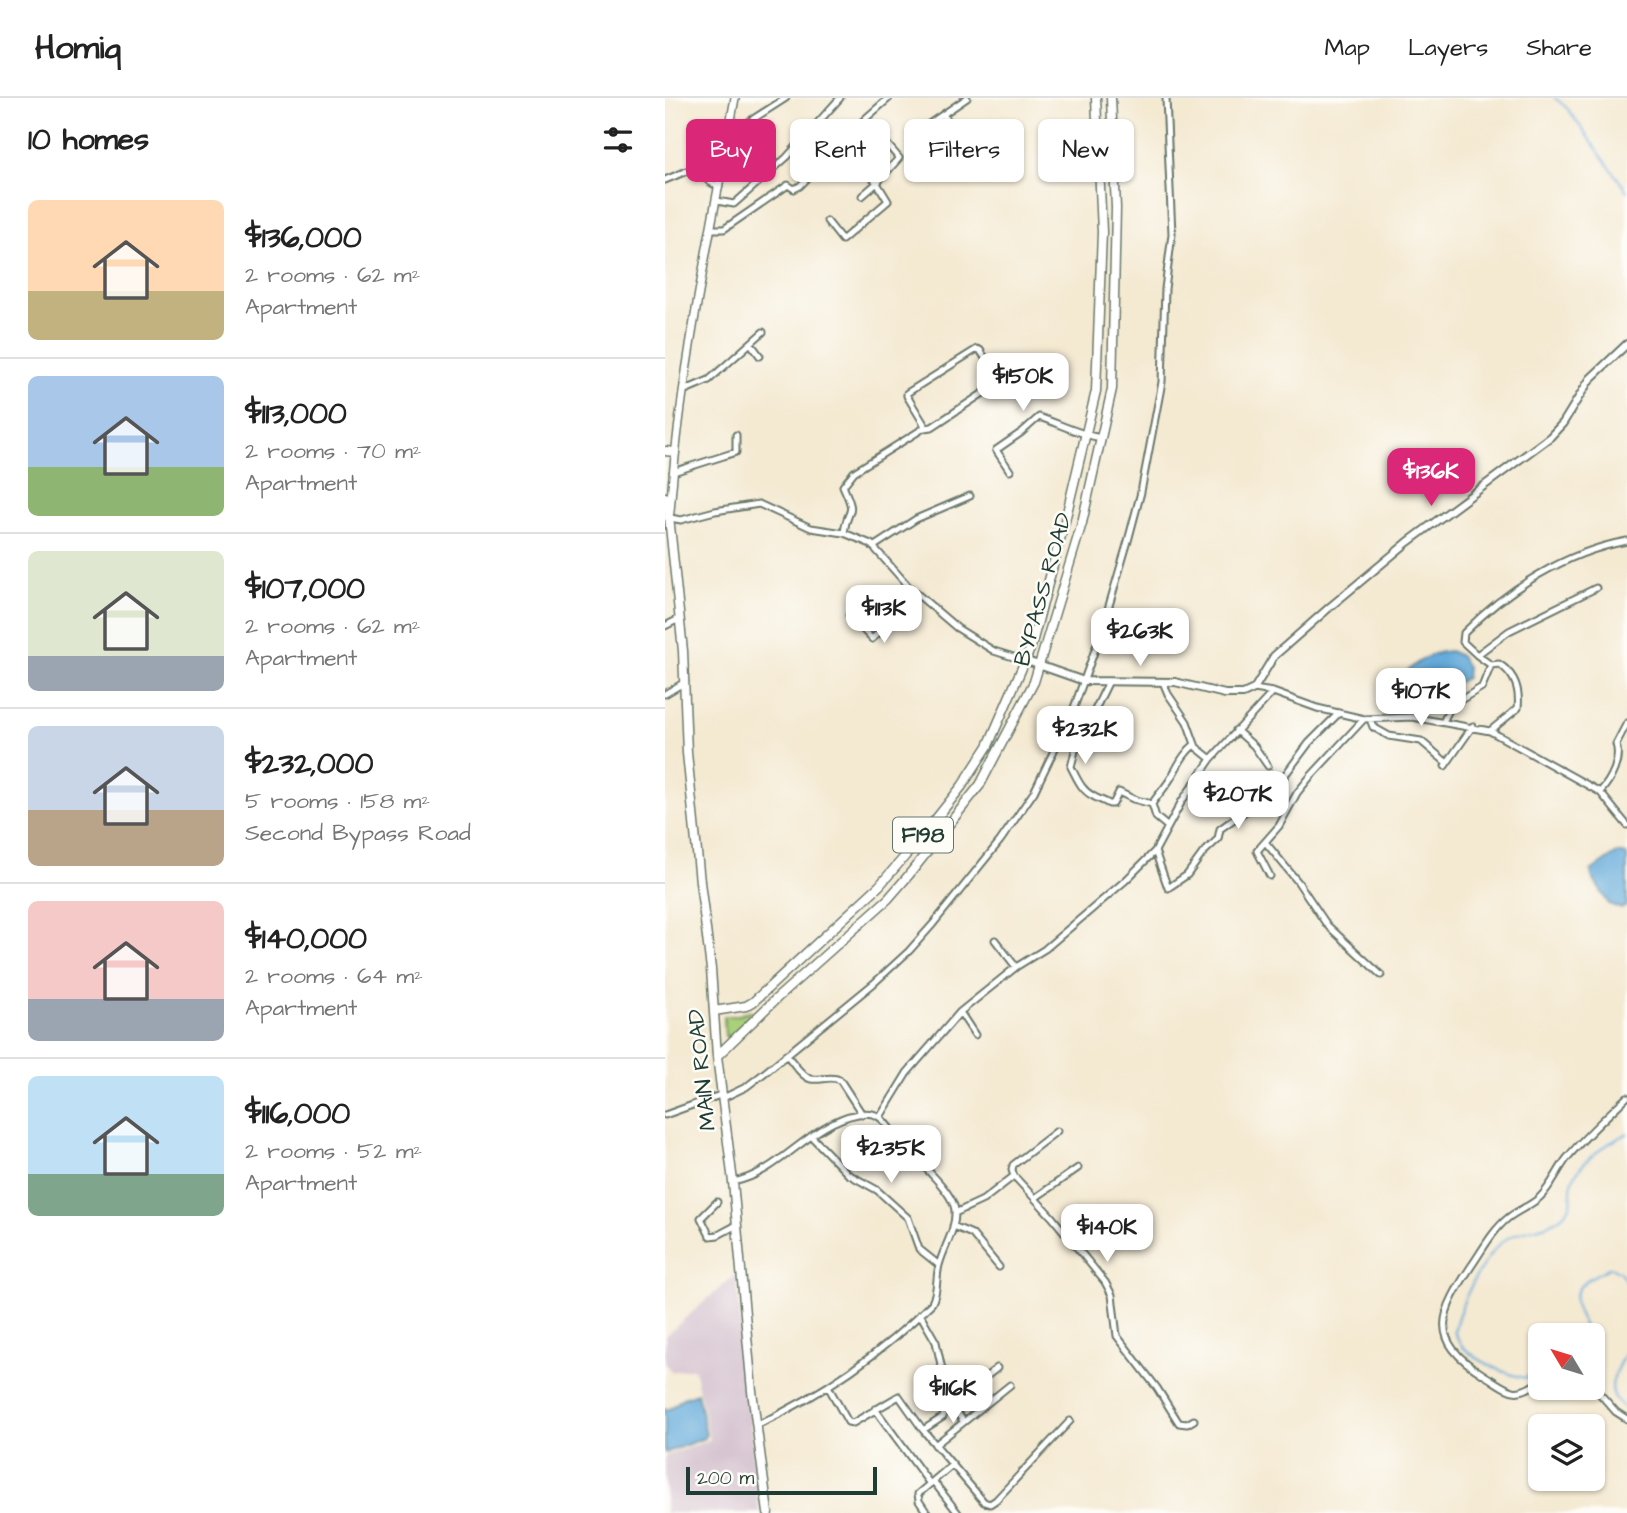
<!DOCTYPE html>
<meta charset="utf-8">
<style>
body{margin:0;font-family:"Architects Daughter",sans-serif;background:#f6f6f6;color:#222;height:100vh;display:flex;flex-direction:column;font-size:26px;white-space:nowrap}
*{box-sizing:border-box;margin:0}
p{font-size:23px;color:#767676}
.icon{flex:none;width:38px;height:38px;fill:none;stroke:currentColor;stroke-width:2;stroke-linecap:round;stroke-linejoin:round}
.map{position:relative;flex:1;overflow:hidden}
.details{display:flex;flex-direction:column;background:#fff;width:665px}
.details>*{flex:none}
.hud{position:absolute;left:21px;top:21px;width:665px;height:63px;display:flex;gap:14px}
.needle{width:46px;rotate:308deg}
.fabs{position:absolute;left:863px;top:1225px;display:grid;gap:14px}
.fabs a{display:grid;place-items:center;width:77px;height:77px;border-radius:10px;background:#fff;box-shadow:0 2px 5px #0004;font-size:35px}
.scale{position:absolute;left:21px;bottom:18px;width:191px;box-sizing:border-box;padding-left:7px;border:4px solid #1f3d34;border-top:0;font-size:19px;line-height:24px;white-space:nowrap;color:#1f3d34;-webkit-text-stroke:5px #fdfcf7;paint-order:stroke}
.price{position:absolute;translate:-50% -60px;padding:0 16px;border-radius:14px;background:#fff;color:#222;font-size:23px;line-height:46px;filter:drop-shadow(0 2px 4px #0008)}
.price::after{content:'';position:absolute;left:50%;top:42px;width:21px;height:16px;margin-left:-10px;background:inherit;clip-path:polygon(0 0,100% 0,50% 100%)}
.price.on{background:#db2777;color:#fff}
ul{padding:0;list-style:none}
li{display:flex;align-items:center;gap:21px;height:175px;padding:0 28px}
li+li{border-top:2px solid #e0e0e0}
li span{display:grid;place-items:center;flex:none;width:196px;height:140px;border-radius:10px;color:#555}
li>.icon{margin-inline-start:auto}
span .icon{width:84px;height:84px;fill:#fffc;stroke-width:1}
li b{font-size:30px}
h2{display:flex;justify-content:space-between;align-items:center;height:84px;padding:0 28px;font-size:30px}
.chip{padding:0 24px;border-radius:10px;background:#fff;box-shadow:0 2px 5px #0004;font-size:24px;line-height:63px}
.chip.on{background:#db2777;color:#fff}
header{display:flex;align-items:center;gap:42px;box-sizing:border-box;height:98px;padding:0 35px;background:#fff;border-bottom:2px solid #e0e0e0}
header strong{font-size:33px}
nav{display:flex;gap:38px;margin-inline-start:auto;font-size:24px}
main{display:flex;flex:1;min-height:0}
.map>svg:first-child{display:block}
.industrial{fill:#d1bdcc}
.green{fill:#abd07a;stroke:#658657;stroke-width:2}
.water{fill:#65abdb;stroke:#427488;stroke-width:2}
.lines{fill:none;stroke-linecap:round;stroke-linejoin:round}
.stream{stroke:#65abdb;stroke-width:2}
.minor-casing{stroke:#6a796b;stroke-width:9}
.tertiary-casing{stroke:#6a796b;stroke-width:10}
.secondary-casing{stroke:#6a796b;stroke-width:10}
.primary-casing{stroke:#6a796b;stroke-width:11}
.minor{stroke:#fff;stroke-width:5}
.tertiary{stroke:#fff;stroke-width:6}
.secondary{stroke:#fff;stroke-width:7}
.primary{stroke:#fff;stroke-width:8}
.labels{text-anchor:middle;stroke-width:5;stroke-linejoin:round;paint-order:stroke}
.shield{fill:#fdfcf7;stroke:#62766e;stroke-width:2}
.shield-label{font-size:21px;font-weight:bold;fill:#1f3d34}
.street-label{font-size:23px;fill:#1f3d34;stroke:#fdfcf7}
</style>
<header>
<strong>Homiq</strong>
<nav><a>Map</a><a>Layers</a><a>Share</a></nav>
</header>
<main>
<section class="details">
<h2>10 homes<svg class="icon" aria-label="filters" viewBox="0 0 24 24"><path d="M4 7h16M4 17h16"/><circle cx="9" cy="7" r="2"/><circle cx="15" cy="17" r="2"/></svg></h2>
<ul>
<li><span style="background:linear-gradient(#ffd9b3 65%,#c2b280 0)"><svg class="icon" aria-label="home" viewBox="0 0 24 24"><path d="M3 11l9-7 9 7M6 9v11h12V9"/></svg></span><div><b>$136,000</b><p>2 rooms · 62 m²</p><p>Apartment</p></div></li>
<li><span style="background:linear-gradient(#a9c7e8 65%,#8fb573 0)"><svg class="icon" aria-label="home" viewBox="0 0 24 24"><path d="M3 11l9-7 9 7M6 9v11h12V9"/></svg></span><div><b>$113,000</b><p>2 rooms · 70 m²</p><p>Apartment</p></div></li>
<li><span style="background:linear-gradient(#dfe7d0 75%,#9aa5b1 0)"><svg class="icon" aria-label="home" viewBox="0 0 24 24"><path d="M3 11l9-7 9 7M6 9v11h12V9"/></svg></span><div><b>$107,000</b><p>2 rooms · 62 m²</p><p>Apartment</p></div></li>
<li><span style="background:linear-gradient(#c9d6e8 60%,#b9a48a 0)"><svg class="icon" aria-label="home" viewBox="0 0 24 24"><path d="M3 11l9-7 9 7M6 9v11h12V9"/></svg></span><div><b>$232,000</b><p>5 rooms · 158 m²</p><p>Second Bypass Road</p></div></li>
<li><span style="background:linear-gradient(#f6c9c9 70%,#9aa5b1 0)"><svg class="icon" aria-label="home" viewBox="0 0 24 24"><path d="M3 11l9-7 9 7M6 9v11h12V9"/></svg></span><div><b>$140,000</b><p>2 rooms · 64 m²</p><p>Apartment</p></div></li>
<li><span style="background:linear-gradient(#bfe0f5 70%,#7fa58c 0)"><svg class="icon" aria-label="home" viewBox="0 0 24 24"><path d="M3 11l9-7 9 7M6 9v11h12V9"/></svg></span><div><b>$116,000</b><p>2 rooms · 52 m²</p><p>Apartment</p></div></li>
</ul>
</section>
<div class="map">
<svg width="962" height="1415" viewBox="0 0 962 1415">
<rect width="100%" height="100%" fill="#fdfcf7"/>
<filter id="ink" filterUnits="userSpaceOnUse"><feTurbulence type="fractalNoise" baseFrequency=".0143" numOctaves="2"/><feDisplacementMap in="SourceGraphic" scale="14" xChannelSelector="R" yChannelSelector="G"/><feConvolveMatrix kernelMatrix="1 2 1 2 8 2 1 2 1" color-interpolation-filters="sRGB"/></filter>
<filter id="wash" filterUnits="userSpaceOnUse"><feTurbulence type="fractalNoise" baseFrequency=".00686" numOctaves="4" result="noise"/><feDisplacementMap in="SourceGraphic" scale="28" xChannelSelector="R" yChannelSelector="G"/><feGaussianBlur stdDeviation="1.57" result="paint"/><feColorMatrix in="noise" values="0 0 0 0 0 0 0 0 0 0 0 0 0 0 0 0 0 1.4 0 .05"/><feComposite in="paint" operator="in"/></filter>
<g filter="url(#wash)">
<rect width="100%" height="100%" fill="#f4e9d1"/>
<path class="industrial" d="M 71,1176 L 94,1415 L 0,1415 L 0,1358 L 45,1342 L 29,1270 L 6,1274 L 0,1264 L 0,1238 Z"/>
<path class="green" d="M 84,913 L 88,916 L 86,921 L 65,940 L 60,938 L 59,918 L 72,918 Z"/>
<path class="water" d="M 785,553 L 795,558 L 802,569 L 801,580 L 794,584 L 770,583 L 738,599 L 732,595 L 730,585 C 746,569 761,554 785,553 Z
M 952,755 L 962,757 L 962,808 L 956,811 L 944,806 L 927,779 L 926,773 Z
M 32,1295 L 41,1336 L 39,1340 L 0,1355 L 0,1311 L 5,1311 L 18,1300 Z"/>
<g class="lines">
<path class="stream" d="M 890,0 L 902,10 L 962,93
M 920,1237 C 920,1224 911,1215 910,1204 C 909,1184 931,1177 946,1169 L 955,1174 L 962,1185
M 962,1251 C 951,1273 935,1294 962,1312
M 875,1268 L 861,1280 C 843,1278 811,1262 798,1249 C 795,1245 792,1239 789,1234 C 794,1208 818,1157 841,1141 C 859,1129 885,1132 900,1115 C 912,1102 903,1099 907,1085 C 912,1065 944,1044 962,1036"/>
</g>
</g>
<g filter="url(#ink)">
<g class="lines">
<defs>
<path id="minor" d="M 278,17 L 302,43
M 63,37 L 121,0
M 249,38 L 261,28
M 177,44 L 200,21
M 292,64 L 275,38 L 271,40 L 261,28 L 302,0
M 0,82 L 29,70 L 45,84 L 54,89
M 52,103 L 69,106 L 122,59 L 175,0
M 162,123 L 177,142 L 223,103 L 212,85 L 197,98
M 47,131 L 59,131 L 123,87 L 129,91 L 135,88 L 177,44 L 212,85 L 234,60 L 200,21 L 224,0
M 86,246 L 95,258
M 18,293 L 44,282 L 98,234
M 345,373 L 331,352 L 357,334 L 374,319 C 395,326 415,337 437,340
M 8,374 L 71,354 L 71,337
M 0,419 L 16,422 L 50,413 L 94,406 L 146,430 L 179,435 L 206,446 L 244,489 L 292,530 L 329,553 L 361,563
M 179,435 C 182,407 193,421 178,388 L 189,374 L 259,330 L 259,326 L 242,298 L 242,295 L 312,251 L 315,252 L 335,284 L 267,329 L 259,330
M 208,449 L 251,421 L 305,398
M 184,517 L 207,541 L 253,497
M 0,528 L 14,521
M 812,557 L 844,533 L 931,490
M 498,584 L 503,596 L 522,624 L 531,649 L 546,661
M 443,585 L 410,653 L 406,669 C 412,680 416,692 428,698 C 434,702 438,702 444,706 L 448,706 L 454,694 L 468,701 L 487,706
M 589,591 L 608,594 L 652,610 L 699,621 L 747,619 L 825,633 L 935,694 L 962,727
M 0,596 L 20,584
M 705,621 L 708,629 L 724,638 L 756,643 L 782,665
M 778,624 L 786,608 L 817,589 L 826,567
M 571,632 L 589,648 L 603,668
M 825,633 L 853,610 C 855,592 850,576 834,566 L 826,567 L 812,557 L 798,544 L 799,535 C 842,491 901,454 962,443
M 780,668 L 808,628
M 935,694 C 947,681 956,662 951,646 L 962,625
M 503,729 L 491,719 L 487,706 C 493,696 502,688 507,678 C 514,666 518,656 530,646
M 601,745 L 633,784 L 662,827 L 716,877
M 490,753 L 503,790 L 522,777 L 538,755 L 553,741 L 555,731 L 596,702 L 611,689 L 644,645 L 674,615
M 605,778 L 592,753 L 614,728 L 632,695 L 645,679 L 699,621
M 330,842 L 351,869
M 295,914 L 310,937
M 121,956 C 127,963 137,979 146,981 C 156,983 165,977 175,982 L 197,1016
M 58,1000 L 81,989 L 98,976 L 208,886 L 244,853 L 268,826 L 335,743 L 369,694 L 407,615 L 436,535 L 463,443 L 476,394 L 497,284 L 500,191 L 507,136 L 501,0
M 0,1017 L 58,996
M 215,1019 L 242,975 L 295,914 L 351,869 L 380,851 L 461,782 L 490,753 L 517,703 L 546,661 L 608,594
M 392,1033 L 348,1067 L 347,1072 L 349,1078 L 387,1119 L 440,1184 L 447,1197 L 452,1238 L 492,1290 L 514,1325 L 522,1326 L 529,1322
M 146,1038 L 183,1076 L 212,1092 L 243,1120 L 254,1151 L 274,1167
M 68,1084 C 116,1075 144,1025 193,1016 C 199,1015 208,1015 214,1019 C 222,1024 228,1036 234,1043 C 248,1059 289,1093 290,1113 C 291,1131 280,1147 275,1164 C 270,1178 274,1191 267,1205 C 215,1257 158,1296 92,1327
M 370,1100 L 413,1070
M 52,1104 L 36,1120 L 45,1138 L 53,1137 L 72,1127
M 290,1115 L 318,1102 L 349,1078
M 288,1128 L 307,1136 L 334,1169
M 255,1216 L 271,1244 L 284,1303 L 290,1304 L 332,1270
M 875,1283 C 849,1302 844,1292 819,1277 C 761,1241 776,1214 807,1167 C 818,1151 828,1132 843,1120 C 853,1112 865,1108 874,1100 C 886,1089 892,1073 902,1060 C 920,1038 942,1018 962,999
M 928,1288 L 951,1314 L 962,1321
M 164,1290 L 183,1324 L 188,1325 L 234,1298 L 258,1332 L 319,1404 L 325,1406 L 331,1402 L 405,1323
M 284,1303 L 298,1323
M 210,1311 L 265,1386
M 258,1332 L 278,1319 L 281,1301
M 270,1347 L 345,1287
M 268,1383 L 293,1415
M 262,1415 L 254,1403 L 253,1396 L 287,1367"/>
<path id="tertiary" d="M 362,563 L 419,583 L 510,584 L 560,596 L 578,596 L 589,591 L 609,558 L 666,508 L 743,444 L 885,339 L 898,325 L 925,281 L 962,246"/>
<path id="secondary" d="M 5,414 C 15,275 45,137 70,0"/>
<path id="primary" d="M 0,353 L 10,354
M 0,399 L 4,418 L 18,553 L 22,655 L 35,784 L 46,871 L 52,958 L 68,1084 L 87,1293 L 103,1415
M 49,913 L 81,908 L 88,904 L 214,788 L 255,741 L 297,688 L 323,648 L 366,549 L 400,423 L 431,293 L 437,134 L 431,0
M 52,958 L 112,900 L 223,801 L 243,778 L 315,687 L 369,584 L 417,425 L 447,291 L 451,110 L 446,0"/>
</defs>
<use href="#minor" class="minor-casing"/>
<use href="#tertiary" class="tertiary-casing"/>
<use href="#secondary" class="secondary-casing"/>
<use href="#primary" class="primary-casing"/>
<use href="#minor" class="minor"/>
<use href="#tertiary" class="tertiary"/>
<use href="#secondary" class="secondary"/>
<use href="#primary" class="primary"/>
</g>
</g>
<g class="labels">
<rect class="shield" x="228" y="719.5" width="60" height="35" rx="5"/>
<g class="shield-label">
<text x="258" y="744">F198</text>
</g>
<g class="street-label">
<text transform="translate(377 491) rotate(-74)" y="8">BYPASS ROAD</text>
<text transform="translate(36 972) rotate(-96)" y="8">MAIN ROAD</text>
</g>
</g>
</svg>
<div class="fabs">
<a><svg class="needle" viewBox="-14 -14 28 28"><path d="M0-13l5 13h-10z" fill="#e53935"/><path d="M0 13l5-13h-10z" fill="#767676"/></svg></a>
<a><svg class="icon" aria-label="layers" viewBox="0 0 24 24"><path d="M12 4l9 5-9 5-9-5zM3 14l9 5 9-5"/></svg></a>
</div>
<div class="scale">200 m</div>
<b class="price" style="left:358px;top:315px">$150K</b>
<b class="price on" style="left:766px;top:410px">$136K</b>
<b class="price" style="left:219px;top:547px">$113K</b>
<b class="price" style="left:475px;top:570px">$263K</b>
<b class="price" style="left:756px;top:630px">$107K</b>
<b class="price" style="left:420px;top:668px">$232K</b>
<b class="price" style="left:573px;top:733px">$207K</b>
<b class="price" style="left:226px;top:1087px">$235K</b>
<b class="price" style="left:442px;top:1166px">$140K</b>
<b class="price" style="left:288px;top:1327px">$116K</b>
<div class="hud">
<a class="chip on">Buy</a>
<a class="chip">Rent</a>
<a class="chip">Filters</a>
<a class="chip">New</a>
</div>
</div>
</main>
